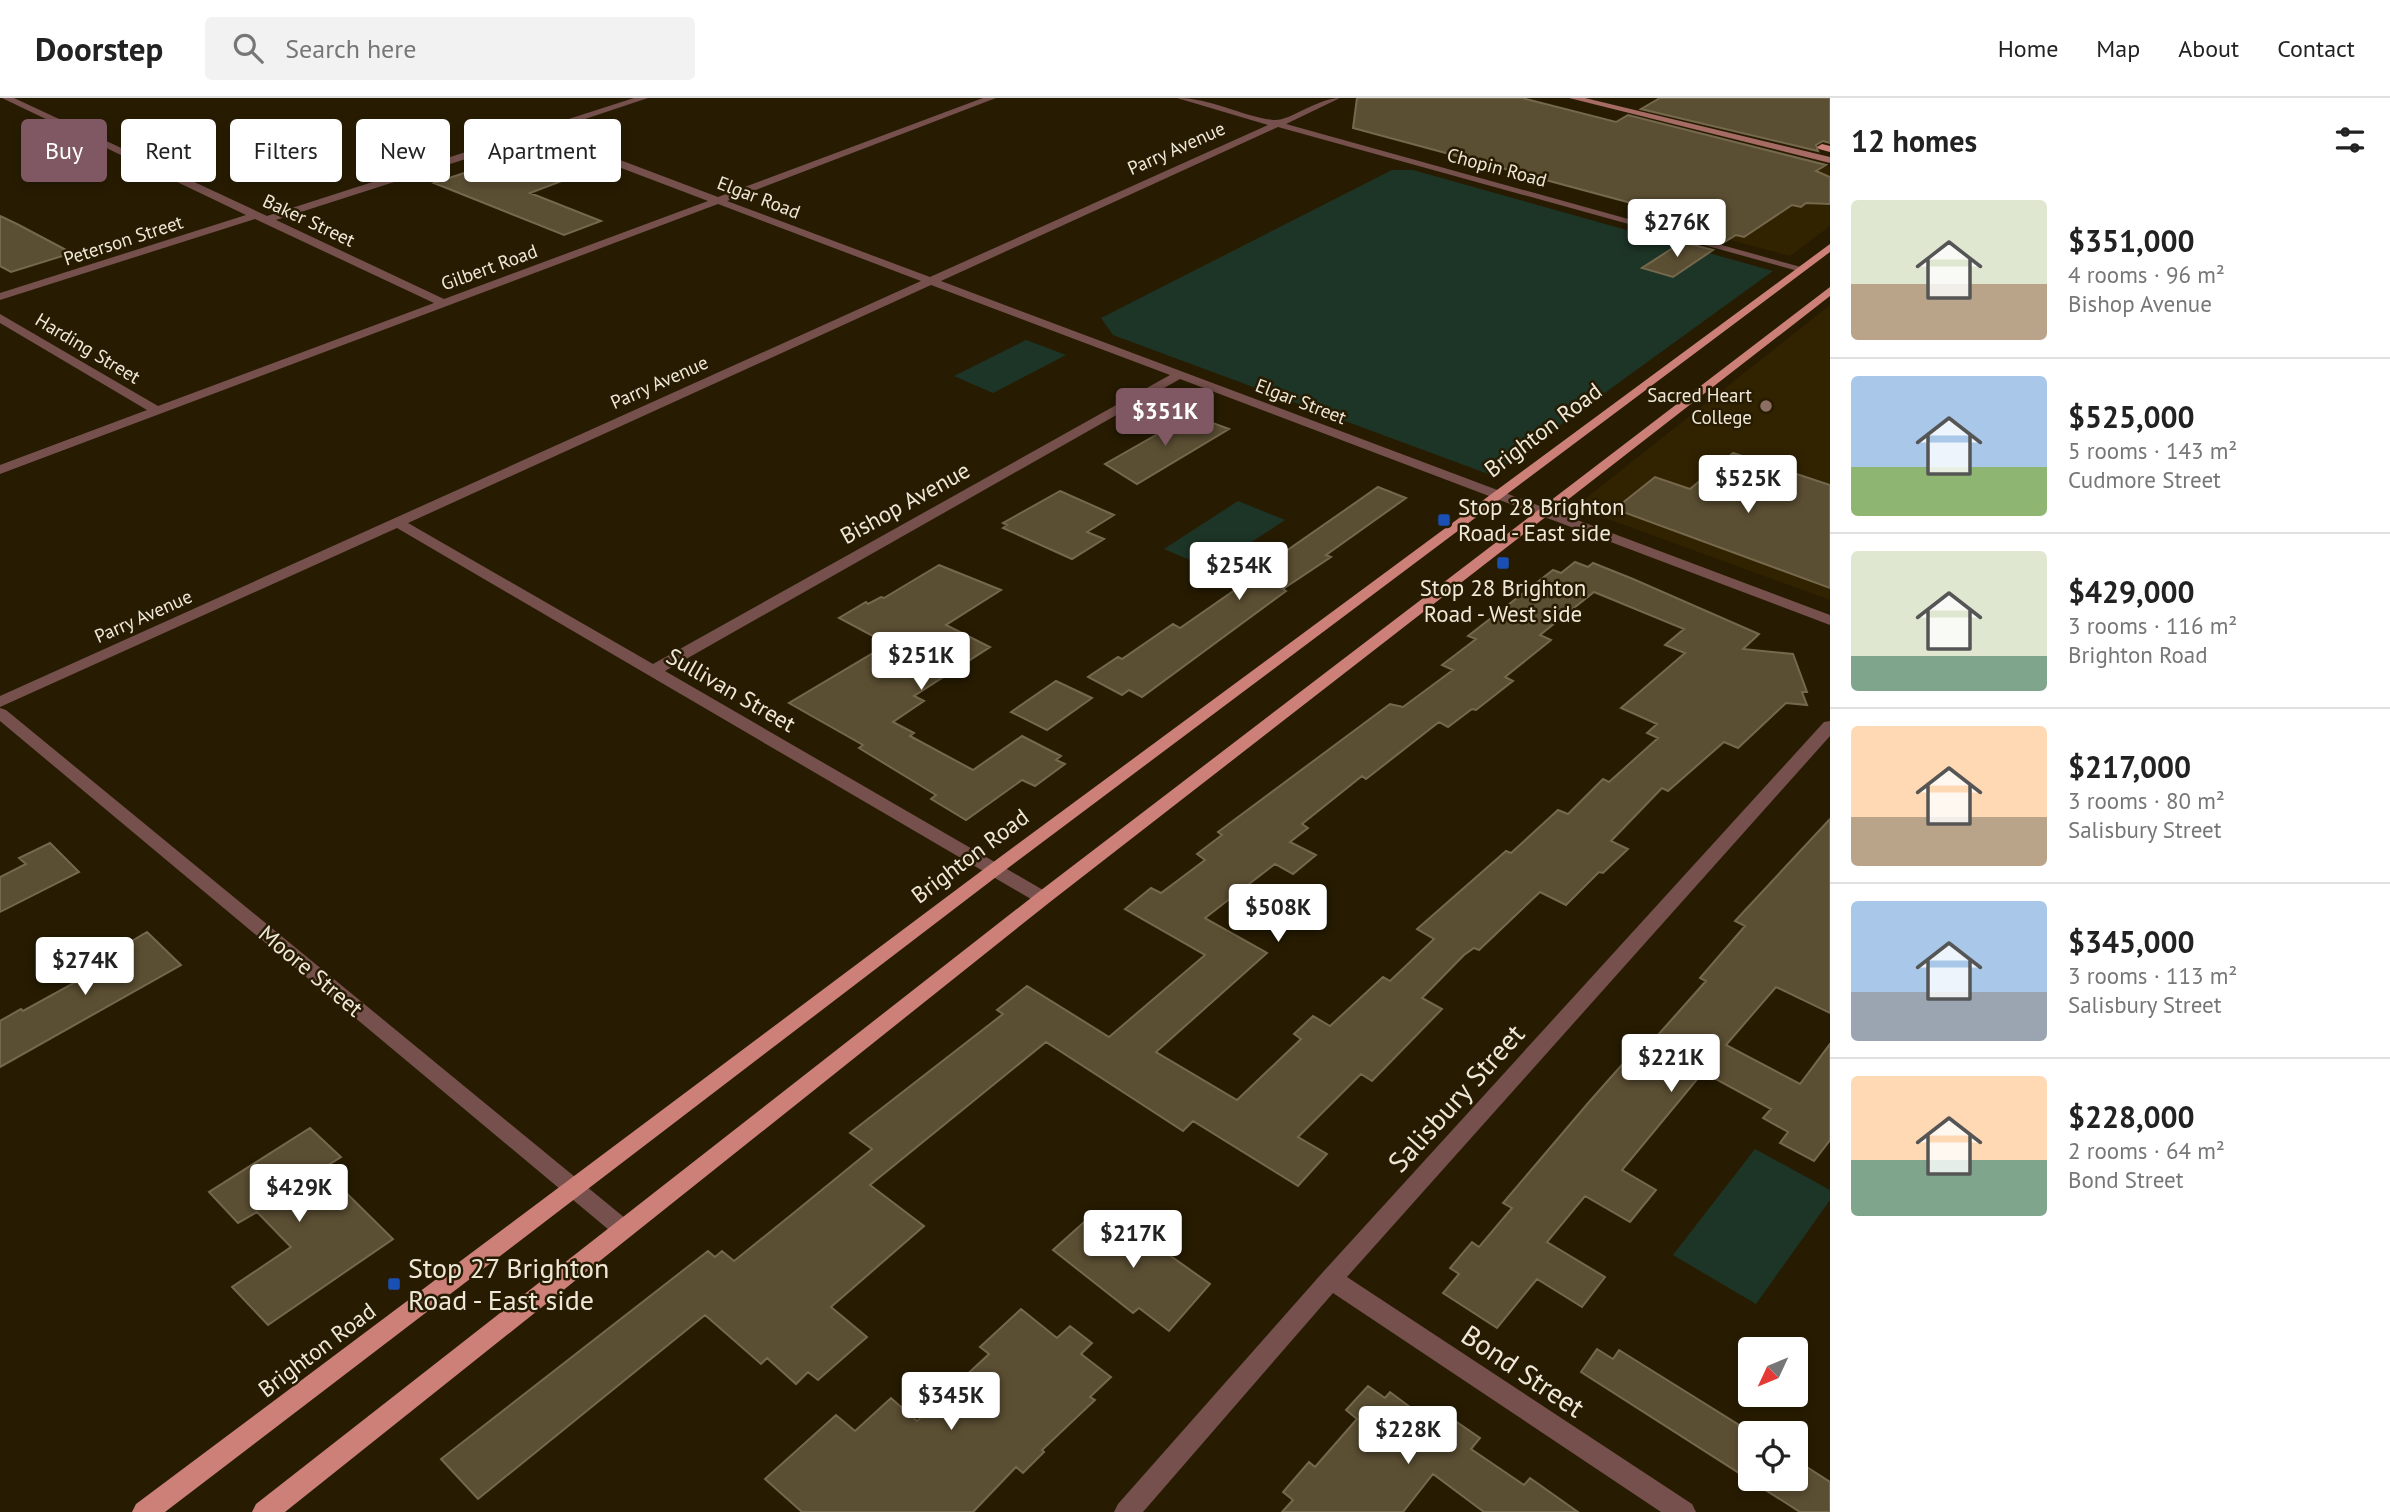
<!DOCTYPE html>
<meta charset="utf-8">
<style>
body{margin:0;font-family:"PT Sans",sans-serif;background:#f2f2f2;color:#222;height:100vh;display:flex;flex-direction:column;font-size:26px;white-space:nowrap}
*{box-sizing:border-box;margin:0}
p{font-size:23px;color:#767676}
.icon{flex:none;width:38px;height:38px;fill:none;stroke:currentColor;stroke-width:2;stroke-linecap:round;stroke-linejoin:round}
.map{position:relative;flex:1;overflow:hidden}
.side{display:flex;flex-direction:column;background:#fff;width:560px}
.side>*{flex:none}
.hud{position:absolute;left:21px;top:21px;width:665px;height:63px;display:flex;gap:14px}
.needle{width:46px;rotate:226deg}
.fabs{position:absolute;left:1738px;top:1239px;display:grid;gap:14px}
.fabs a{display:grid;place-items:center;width:70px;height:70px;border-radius:7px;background:#fff;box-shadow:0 4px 10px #0003;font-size:35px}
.price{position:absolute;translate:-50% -60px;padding:0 16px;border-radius:7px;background:#fff;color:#222;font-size:23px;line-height:46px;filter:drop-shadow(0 2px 4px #0008)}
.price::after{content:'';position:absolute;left:50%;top:42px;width:21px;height:16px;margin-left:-10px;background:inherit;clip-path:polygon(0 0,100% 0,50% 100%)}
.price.on{background:#7f5864;color:#fff}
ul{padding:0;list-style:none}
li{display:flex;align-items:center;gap:21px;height:175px;padding:0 21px}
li+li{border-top:2px solid #e0e0e0}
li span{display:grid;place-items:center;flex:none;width:196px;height:140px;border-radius:7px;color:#555}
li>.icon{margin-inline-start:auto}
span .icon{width:84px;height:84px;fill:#fffc;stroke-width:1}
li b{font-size:30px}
h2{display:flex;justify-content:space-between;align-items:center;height:84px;padding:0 21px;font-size:30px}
.tag{padding:0 24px;border-radius:7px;background:#fff;box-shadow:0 4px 10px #0003;font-size:24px;line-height:63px}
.tag.on{background:#7f5864;color:#fff}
header{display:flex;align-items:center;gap:42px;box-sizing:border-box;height:98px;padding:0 35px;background:#fff;border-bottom:2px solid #e0e0e0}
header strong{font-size:33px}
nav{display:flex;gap:38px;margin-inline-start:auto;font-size:24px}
.search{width:490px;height:63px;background:#f2f2f2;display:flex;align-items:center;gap:18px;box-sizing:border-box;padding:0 24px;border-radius:7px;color:#767676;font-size:26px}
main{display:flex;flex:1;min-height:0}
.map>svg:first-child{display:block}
.built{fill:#312300}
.green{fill:#1d3527}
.building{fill:#5b4f33;stroke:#75684c;stroke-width:2;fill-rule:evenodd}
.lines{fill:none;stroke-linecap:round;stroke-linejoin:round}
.street{fill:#75504c;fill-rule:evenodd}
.secondary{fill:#a66b65;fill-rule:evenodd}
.primary{fill:#cd8078;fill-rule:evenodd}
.education-dot{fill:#8d6e63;stroke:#271c02;stroke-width:2.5}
.transit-dot{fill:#1a4fb4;stroke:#271c02;stroke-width:2.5}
.labels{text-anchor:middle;stroke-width:5;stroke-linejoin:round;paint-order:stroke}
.far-street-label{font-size:19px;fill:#efe8d8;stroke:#271c02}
.far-poi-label{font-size:19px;fill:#efe8d8;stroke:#271c02;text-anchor:end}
.street-label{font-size:23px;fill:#efe8d8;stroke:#271c02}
.poi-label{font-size:23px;fill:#efe8d8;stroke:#271c02;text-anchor:start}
.near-street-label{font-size:28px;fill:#efe8d8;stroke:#271c02}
.near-poi-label{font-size:28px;fill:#efe8d8;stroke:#271c02;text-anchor:start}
</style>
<header>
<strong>Doorstep</strong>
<div class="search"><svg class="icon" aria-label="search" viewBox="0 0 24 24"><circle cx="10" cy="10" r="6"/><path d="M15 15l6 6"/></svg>Search here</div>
<nav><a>Home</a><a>Map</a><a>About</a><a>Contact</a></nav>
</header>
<main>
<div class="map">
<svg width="1830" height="1414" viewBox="0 0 1830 1414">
<rect width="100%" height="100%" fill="#271c02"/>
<path class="built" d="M 1778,56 L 1830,69 L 1830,128 L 1790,158 L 1671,126 Z
M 1830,207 L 1830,502 L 1575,409 Z"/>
<path class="green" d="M 1392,72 L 1413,72 L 1773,173 L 1491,377 L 1113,237 L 1101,220 Z
M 1026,242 L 1066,257 L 993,295 L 954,278 Z
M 1238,403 L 1285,422 L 1211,471 L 1164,451 Z
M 1755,1051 L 1830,1092 L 1830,1102 L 1756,1206 L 1673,1157 Z"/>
<path class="building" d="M 1357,0 L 1522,0 L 1616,24 L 1628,17 L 1826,67 L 1816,73 L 1830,79 L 1830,106 L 1806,105 L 1801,109 L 1792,107 L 1744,139 L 1736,137 L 1723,145 L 1693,136 L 1705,128 L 1694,125 L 1698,123 L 1353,30 Z
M 1660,0 L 1830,0 L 1830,45 L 1823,43 L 1816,47 L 1818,53 L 1641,11 Z
M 524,55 L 580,76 L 530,95 L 601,123 L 564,137 L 434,85 Z
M 0,118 L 17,126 L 72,155 L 11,174 L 0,168 Z
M 1682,144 L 1713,152 L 1673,179 L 1642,170 Z
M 1191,317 L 1229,331 L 1137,386 L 1105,366 Z
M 1733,355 L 1830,387 L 1830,490 L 1615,411 L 1655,379 L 1690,391 Z
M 1378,389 L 1406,400 L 1326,457 L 1331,459 L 1283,491 L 1286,493 L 1142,599 L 1129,592 L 1122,597 L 1088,579 L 1118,559 L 1122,561 L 1173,526 L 1180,530 L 1239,489 L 1231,486 L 1261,465 L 1266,467 Z
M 1060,393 L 1114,417 L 1087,434 L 1104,441 L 1072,461 L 1003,430 L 1007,427 L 1003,425 Z
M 1575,464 L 1588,469 L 1593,465 L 1633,481 L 1759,536 L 1743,551 L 1793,556 L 1807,594 L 1802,594 L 1807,607 L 1786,605 L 1738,650 L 1724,644 L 1668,693 L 1662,690 L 1611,743 L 1628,751 L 1603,775 L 1599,774 L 1566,807 L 1540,794 L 1479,852 L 1474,850 L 1464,857 L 1422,900 L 1442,911 L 1372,983 L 1361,976 L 1298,1039 L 1327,1056 L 1298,1088 L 1193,1023 L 1183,1033 L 1046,944 L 870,1087 L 924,1128 L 831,1209 L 867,1239 L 818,1282 L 808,1274 L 796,1286 L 767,1260 L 761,1266 L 705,1217 L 478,1401 L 441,1361 L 708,1153 L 715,1159 L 722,1153 L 734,1163 L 796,1113 L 872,1051 L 850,1035 L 1003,916 L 997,912 L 1027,888 L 1109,939 L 1205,857 L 1125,811 L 1151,790 L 1161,795 L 1205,762 L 1197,756 L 1222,737 L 1218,734 L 1390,606 L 1403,609 L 1453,572 L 1442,567 L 1476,541 L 1468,538 L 1553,472 L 1561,475 ZM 1594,494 L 1684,531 L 1665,547 L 1685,555 L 1621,610 L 1657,626 L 1647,635 L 1658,640 L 1609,684 L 1603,681 L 1568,716 L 1558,712 L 1511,755 L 1506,753 L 1417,831 L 1434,841 L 1390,883 L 1383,879 L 1330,928 L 1313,918 L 1294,936 L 1301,941 L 1237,1002 L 1156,954 L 1267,855 L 1205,820 L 1275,766 L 1293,776 L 1316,757 L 1290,744 L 1308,730 L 1302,726 L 1362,678 L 1366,681 L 1439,624 L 1448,629 L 1472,611 L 1476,612 L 1513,583 L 1505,579 L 1551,542 L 1540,537 Z
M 939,467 L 1001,492 L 946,527 L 990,549 L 914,598 L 924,603 L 893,624 L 914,635 L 910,638 L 973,672 L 1022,638 L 1061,658 L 1056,662 L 1065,666 L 1035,688 L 1022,682 L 966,722 L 931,701 L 936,697 L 859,650 L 863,647 L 789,605 L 888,546 L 839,520 L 866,504 L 868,506 L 881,499 L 884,500 Z
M 1056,583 L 1092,600 L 1047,632 L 1011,614 Z
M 1830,721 L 1830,915 L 1776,889 L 1726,947 L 1800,986 L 1830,946 L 1830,1042 L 1814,1063 L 1780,1045 L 1788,1034 L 1763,1020 L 1771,1011 L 1703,974 L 1622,1072 L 1656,1092 L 1630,1124 L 1585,1098 L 1547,1144 L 1605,1179 L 1582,1209 L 1537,1181 L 1497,1230 L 1443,1195 L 1459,1176 L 1450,1170 L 1472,1144 L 1479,1149 L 1512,1110 L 1503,1105 L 1589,1004 L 1627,961 L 1633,965 L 1706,883 L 1700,880 L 1745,828 L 1735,823 Z
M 50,745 L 79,774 L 0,814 L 0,779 L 26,766 L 19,760 Z
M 147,834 L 181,867 L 0,969 L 0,923 L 21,911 L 23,913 L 123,858 L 117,852 Z
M 310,1030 L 341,1059 L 322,1071 L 393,1141 L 268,1227 L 232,1189 L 291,1149 L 257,1114 L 238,1125 L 209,1094 Z
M 1092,1117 L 1107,1128 L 1116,1119 L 1210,1186 L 1169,1233 L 1139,1210 L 1133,1215 L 1053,1152 Z
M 1021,1211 L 1057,1240 L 1070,1228 L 1092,1245 L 1081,1256 L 1111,1279 L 1090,1299 L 1095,1302 L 1042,1352 L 1044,1354 L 1023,1375 L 1016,1369 L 973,1414 L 802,1414 L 765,1381 L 836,1317 L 855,1333 L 891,1300 L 917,1323 L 989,1256 L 980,1249 Z
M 1597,1251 L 1613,1261 L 1619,1252 L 1752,1335 L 1750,1335 L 1750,1381 L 1796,1381 L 1796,1362 L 1830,1384 L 1830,1414 L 1800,1414 L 1581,1274 Z
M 1368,1288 L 1385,1300 L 1390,1294 L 1438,1330 L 1448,1318 L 1480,1340 L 1471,1351 L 1524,1387 L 1530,1380 L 1578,1414 L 1484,1414 L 1433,1376 L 1403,1414 L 1282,1414 L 1293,1402 L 1283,1394 L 1309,1364 L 1315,1369 L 1357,1321 L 1346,1312 Z"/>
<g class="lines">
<path class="street" d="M 2,0 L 14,0 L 267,118 L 634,0 L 648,0 L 546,34 L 718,99 L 983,0 L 996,0 L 727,103 L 930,179 L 1268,27 L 1177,0 C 1211,0 1241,18 1273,22 C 1289,24 1317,0 1340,0 L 1286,26 L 1808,171 L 1798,173 L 1278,29 L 941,183 L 1830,517 L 1830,527 L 1180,281 L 665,573 L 1050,796 L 1052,800 L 1050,804 L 1036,804 L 397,430 L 0,609 L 0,598 L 921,183 L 718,106 L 0,376 L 0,367 L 147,312 L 0,225 L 0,216 L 158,308 L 434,205 L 255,121 L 0,202 L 0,195 L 246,117 ZM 537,38 L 708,103 L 444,201 L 276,122 ZM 931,187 L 1170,277 L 653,566 L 408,425 Z
M 0,610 L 6,612 L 631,1125 L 634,1131 L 631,1137 L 623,1140 L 615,1137 L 0,623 Z
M 1830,623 L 1830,638 L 1347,1179 L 1692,1406 L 1696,1414 L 1661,1414 L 1333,1195 L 1143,1414 L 1114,1414 L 1118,1406 L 1323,1174 L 1824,624 Z"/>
<path class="secondary" d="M 1569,0 L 1585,0 L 1830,59 L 1830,65 Z"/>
<path class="primary" d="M 1822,46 L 1830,48 L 1830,54 L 1819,51 L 1817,49 Z
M 1830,146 L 1830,154 L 1000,776 L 165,1414 L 132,1414 L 136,1406 L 988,768 Z
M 1830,189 L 1830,198 L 1050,804 L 285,1414 L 252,1414 L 256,1406 L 1036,796 Z"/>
</g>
<circle class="education-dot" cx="1766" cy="308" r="7"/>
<g class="transit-dot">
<rect x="1437" y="415" width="14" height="14" rx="3.5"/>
<rect x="1496" y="458" width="14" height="14" rx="3.5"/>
<rect x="387" y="1179" width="14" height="14" rx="3.5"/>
</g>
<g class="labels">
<g class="far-street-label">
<text transform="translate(1176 50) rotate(-24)" y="7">Parry Avenue</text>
<text transform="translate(1497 69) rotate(15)" y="7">Chopin Road</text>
<text transform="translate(759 99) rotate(21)" y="7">Elgar Road</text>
<text transform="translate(309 122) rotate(25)" y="7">Baker Street</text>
<text transform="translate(123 142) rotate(-18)" y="7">Peterson Street</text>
<text transform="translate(489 169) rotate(-20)" y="7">Gilbert Road</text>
<text transform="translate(88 250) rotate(31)" y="7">Harding Street</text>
<text transform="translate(659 284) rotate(-24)" y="7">Parry Avenue</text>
<text transform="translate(1301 303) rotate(21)" y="7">Elgar Street</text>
<text transform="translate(143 518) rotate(-24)" y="7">Parry Avenue</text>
</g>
<g class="far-poi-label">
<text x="1752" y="304">Sacred Heart<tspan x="1752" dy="22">College</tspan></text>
</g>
<g class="street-label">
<text transform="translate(1543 332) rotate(-37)" y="8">Brighton Road</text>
<text transform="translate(905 405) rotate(-29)" y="8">Bishop Avenue</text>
<text transform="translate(731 592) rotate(30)" y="8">Sullivan Street</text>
<text transform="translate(970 758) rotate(-37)" y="8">Brighton Road</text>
<text transform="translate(311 873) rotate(40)" y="8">Moore Street</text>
<text transform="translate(317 1252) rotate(-37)" y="8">Brighton Road</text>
</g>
<g class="poi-label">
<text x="1458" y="417">Stop 28 Brighton<tspan x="1458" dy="26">Road - East side</tspan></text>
<text x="1503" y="498" text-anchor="middle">Stop 28 Brighton<tspan x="1503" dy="26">Road - West side</tspan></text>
</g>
<g class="near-street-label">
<text transform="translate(1456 1000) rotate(-48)" y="10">Salisbury Street</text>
<text transform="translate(1523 1273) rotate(34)" y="10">Bond Street</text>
</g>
<g class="near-poi-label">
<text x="408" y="1180">Stop 27 Brighton<tspan x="408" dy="32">Road - East side</tspan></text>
</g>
</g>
</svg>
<div class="fabs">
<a><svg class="needle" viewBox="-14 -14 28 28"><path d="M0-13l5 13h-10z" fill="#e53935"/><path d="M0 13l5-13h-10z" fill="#767676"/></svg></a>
<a><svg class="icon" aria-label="locate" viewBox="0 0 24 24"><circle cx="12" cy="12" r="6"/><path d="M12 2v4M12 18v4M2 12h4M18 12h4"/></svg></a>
</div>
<b class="price" style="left:1677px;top:161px">$276K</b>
<b class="price on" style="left:1165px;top:350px">$351K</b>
<b class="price" style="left:1748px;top:417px">$525K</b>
<b class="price" style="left:1239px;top:504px">$254K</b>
<b class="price" style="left:921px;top:594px">$251K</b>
<b class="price" style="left:1278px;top:846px">$508K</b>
<b class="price" style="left:85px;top:899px">$274K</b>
<b class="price" style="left:1671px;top:996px">$221K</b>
<b class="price" style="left:299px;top:1126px">$429K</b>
<b class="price" style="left:1133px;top:1172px">$217K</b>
<b class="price" style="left:951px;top:1334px">$345K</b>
<b class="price" style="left:1408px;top:1368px">$228K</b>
<div class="hud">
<a class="tag on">Buy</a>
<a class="tag">Rent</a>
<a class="tag">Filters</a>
<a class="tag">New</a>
<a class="tag">Apartment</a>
</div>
</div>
<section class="side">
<h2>12 homes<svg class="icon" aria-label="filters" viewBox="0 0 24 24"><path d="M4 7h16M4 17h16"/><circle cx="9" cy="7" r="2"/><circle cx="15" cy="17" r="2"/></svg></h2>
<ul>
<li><span style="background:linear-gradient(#dfe7d0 60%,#b9a48a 0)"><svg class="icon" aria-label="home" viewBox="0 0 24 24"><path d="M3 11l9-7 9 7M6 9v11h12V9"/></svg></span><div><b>$351,000</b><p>4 rooms · 96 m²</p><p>Bishop Avenue</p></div></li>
<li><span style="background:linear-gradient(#a9c7e8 65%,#8fb573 0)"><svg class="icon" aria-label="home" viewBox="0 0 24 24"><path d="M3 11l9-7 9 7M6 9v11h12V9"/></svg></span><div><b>$525,000</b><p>5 rooms · 143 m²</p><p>Cudmore Street</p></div></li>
<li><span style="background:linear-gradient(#dfe7d0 75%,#7fa58c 0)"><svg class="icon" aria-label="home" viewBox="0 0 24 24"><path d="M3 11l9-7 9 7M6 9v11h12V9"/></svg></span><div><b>$429,000</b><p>3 rooms · 116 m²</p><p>Brighton Road</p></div></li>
<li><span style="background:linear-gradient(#ffd9b3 65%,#b9a48a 0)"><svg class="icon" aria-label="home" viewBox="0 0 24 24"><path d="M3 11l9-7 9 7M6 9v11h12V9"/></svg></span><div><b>$217,000</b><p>3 rooms · 80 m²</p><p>Salisbury Street</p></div></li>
<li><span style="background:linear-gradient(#a9c7e8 65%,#9aa5b1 0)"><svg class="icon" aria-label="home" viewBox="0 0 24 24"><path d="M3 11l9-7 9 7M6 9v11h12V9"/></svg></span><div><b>$345,000</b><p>3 rooms · 113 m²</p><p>Salisbury Street</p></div></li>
<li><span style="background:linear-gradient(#ffd9b3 60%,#7fa58c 0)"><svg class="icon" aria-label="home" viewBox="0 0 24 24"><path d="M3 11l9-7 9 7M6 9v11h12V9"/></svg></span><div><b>$228,000</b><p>2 rooms · 64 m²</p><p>Bond Street</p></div></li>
</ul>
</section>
</main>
